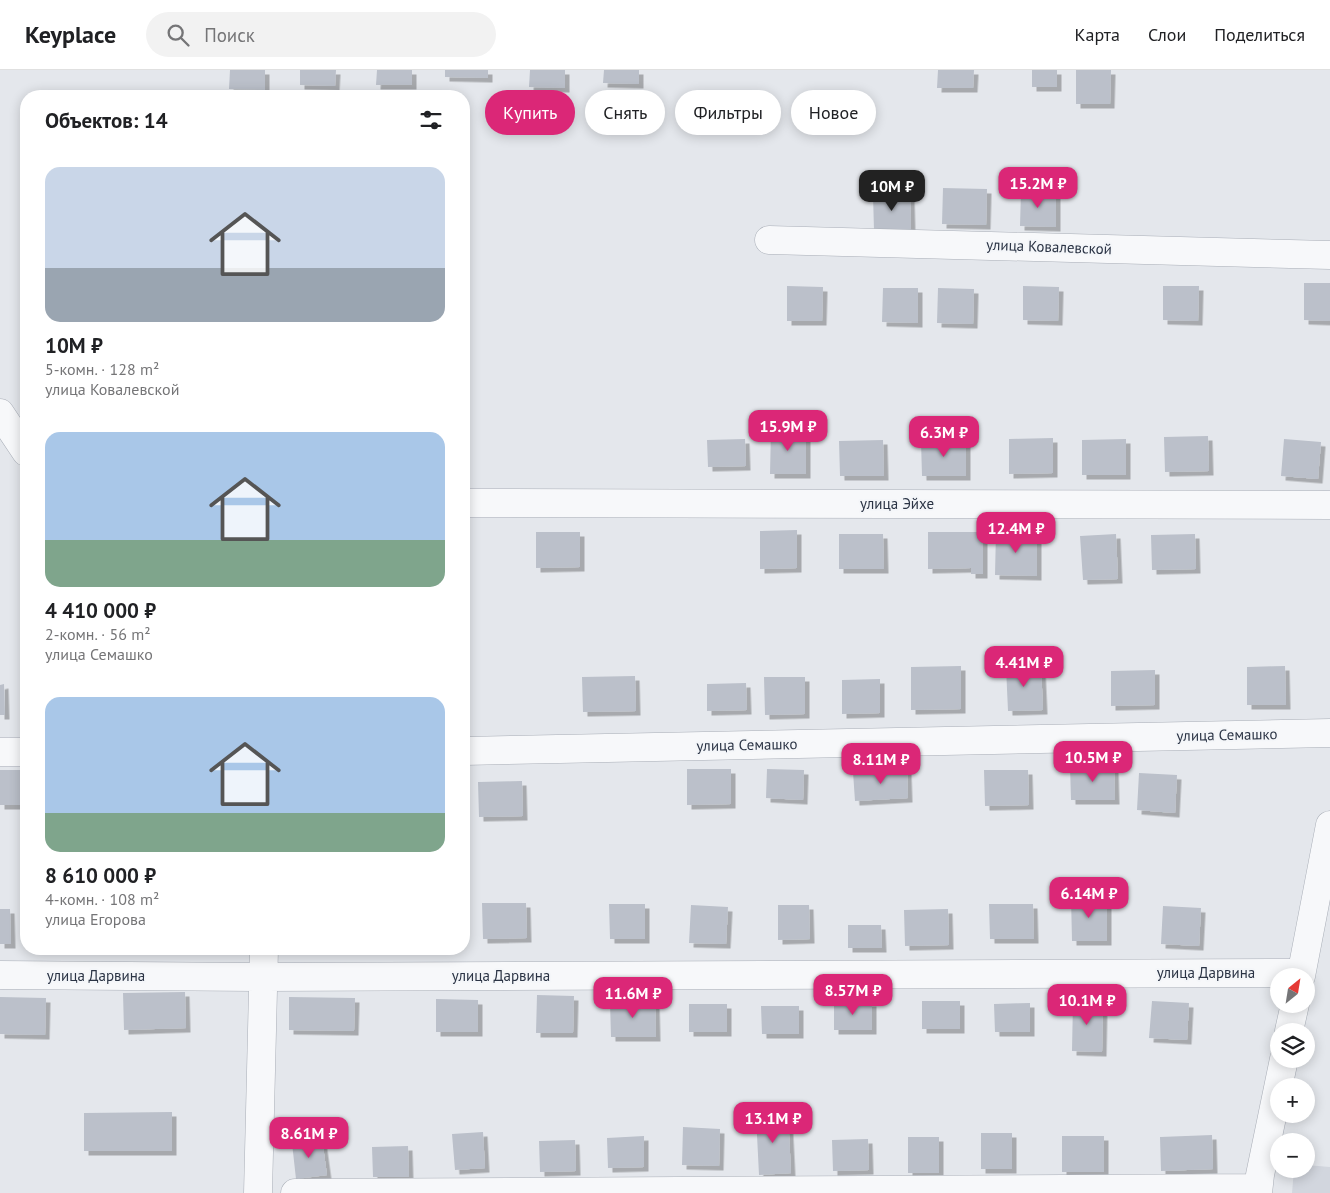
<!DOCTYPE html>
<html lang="ru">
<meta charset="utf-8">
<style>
body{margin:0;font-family:"PT Sans",sans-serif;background:#f2f2f2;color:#202124;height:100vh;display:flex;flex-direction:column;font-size:19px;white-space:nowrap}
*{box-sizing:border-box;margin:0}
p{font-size:16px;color:#757577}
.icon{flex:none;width:28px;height:28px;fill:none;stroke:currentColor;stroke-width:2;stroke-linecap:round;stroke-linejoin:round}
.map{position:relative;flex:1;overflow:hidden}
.drawer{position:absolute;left:20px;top:20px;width:450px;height:865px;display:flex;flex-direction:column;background:#fff;border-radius:20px;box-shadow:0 2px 12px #0003}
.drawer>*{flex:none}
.hud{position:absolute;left:485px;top:20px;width:475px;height:45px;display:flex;gap:10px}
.needle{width:32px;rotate:30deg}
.tools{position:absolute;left:1270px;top:898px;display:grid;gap:10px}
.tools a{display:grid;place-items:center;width:45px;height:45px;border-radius:50%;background:#fff;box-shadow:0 2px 12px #0003;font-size:25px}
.price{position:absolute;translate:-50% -42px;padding:0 11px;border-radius:10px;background:#db2777;color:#fff;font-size:16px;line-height:32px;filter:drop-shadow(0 1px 2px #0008)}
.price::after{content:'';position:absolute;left:50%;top:30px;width:15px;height:11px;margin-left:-8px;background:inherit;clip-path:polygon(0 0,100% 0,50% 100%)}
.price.on{background:#222;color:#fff}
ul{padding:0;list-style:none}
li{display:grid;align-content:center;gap:10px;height:265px;padding:0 25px}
li span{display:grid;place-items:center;height:155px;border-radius:15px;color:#555}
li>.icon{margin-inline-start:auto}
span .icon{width:90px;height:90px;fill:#fffc;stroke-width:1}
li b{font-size:21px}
h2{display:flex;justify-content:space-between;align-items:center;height:60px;padding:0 25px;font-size:21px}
.pill{padding:0 18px;border-radius:22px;background:#fff;box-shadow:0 2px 12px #0003;font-size:18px;line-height:45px}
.pill.on{background:#db2777;color:#fff}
header{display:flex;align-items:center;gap:30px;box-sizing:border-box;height:70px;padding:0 25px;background:#fff;border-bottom:1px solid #e0e0e0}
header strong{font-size:24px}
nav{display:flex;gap:28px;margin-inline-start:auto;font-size:18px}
.search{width:350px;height:45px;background:#f2f2f2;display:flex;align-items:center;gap:12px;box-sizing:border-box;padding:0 18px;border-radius:28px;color:#757577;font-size:19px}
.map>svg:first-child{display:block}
.built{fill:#d2d6de}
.building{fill:#bbc0ca;filter:url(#shadow)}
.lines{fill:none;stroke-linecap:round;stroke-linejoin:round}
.street-casing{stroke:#a9aeb7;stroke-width:29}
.street{stroke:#f7f8fa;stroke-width:28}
.labels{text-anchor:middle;stroke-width:4;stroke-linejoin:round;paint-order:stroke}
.street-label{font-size:15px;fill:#2b3445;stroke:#f4f6f9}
</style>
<header>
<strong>Keyplace</strong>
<div class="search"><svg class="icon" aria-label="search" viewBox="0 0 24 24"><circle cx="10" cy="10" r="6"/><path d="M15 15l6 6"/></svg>Поиск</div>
<nav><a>Карта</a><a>Слои</a><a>Поделиться</a></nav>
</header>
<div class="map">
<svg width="1330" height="1123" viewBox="0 0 1330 1123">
<defs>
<filter id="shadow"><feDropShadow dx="4.5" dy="4.5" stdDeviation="0" flood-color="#0004"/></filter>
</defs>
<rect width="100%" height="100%" fill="#e4e7ec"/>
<path class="built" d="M 1306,1095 L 1330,1097 L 1330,1123 L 1292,1123 L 1294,1099 L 1306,1099 Z"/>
<path class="building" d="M 230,0 L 265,0 L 265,20 L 229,19 Z
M 300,0 L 336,0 L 335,16 L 300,15 Z
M 377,0 L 412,0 L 412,15 L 376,15 Z
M 445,0 L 488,0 L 488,8 L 445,7 Z
M 530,0 L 565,0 L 565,18 L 529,17 Z
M 604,0 L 639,0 L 639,14 L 603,13 Z
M 938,0 L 974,0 L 973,18 L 937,18 Z
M 1032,0 L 1057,0 L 1057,17 L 1032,17 Z
M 1076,0 L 1111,0 L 1110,34 L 1076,34 Z
M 943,118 L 987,119 L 986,155 L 942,154 Z
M 1021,121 L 1056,122 L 1056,157 L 1020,156 Z
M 910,123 L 911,160 L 874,161 L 873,124 Z
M 1304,213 L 1330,213 L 1330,251 L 1304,250 Z
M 787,216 L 823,217 L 822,251 L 787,251 Z
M 1023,216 L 1059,217 L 1058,251 L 1023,250 Z
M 1163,216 L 1199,216 L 1198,251 L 1163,250 Z
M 883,218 L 918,218 L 918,253 L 882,252 Z
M 938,218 L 974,219 L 973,254 L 937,253 Z
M 771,360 L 806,360 L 806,404 L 770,404 Z
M 1208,366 L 1209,401 L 1165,402 L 1164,367 Z
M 1053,368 L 1053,403 L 1009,404 L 1009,369 Z
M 745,369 L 746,396 L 708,397 L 707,370 Z
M 1126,369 L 1126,405 L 1082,405 L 1082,370 Z
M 1284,369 L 1321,372 L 1318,409 L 1281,406 Z
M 883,370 L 884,406 L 840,406 L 839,371 Z
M 966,370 L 966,406 L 922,406 L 921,371 Z
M 797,460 L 797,498 L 760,499 L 760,461 Z
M 996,461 L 1037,462 L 1037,506 L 995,505 Z
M 536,462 L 580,462 L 580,497 L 536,498 Z
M 928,462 L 983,462 L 983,504 L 971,504 L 971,498 L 928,499 Z
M 839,464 L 883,464 L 884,499 L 839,499 Z
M 1116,464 L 1118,509 L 1083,510 L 1080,466 Z
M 1195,464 L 1196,499 L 1152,500 L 1151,465 Z
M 961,596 L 961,639 L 911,640 L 911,597 Z
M 1041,596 L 1043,640 L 1008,641 L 1006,597 Z
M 1285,596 L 1286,635 L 1247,635 L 1247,597 Z
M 1155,600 L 1155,635 L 1111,636 L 1111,601 Z
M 635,606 L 636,641 L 583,642 L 582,607 Z
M 764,607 L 805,607 L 805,644 L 765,645 Z
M 880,609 L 880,643 L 842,644 L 842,610 Z
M 746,613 L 747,640 L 707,641 L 707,614 Z
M 4,614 L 5,645 L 0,645 L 0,615 Z
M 1070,695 L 1114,695 L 1115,730 L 1071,730 Z
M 687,699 L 731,699 L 731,734 L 687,735 Z
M 767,699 L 804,700 L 803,730 L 766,728 Z
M 0,700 L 21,700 L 22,735 L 0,735 Z
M 907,700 L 908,728 L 855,731 L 853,702 Z
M 984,700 L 1028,700 L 1029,735 L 985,736 Z
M 1139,703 L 1177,705 L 1175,743 L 1137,740 Z
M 522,711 L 523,746 L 479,747 L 478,712 Z
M 1071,827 L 1107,827 L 1107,871 L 1072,871 Z
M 482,833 L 526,833 L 527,868 L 483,869 Z
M 609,834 L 645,834 L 645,869 L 610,869 Z
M 989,834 L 1033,834 L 1034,869 L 990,869 Z
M 691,835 L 728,837 L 726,874 L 689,873 Z
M 778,835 L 809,835 L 810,869 L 778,870 Z
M 1163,836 L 1201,838 L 1199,876 L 1161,874 Z
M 0,839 L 10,839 L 11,874 L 0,874 Z
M 948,839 L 949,875 L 905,876 L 904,840 Z
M 848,855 L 881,855 L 882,878 L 848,878 Z
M 185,922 L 186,958 L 124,960 L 123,923 Z
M 537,925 L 574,926 L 573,963 L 536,963 Z
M 0,927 L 46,928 L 45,965 L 0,964 Z
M 289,927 L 355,928 L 354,961 L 289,960 Z
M 436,929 L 478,930 L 478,962 L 436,962 Z
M 655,930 L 656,967 L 611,967 L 610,931 Z
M 922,931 L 960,931 L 960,959 L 922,959 Z
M 1073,931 L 1103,932 L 1102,982 L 1072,981 Z
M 1152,931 L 1189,933 L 1187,970 L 1149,968 Z
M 834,932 L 872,932 L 872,960 L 834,960 Z
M 1030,933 L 1030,962 L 995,962 L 994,934 Z
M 689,934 L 727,934 L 727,962 L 689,962 Z
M 761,936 L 799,936 L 799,964 L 762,964 Z
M 172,1042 L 172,1081 L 84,1081 L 84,1043 Z
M 788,1044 L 791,1103 L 759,1105 L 756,1045 Z
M 683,1057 L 720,1059 L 719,1096 L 682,1095 Z
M 483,1062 L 485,1098 L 455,1100 L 452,1064 Z
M 981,1063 L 1012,1063 L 1012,1099 L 981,1099 Z
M 1212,1065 L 1213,1099 L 1161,1101 L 1160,1067 Z
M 644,1066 L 644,1097 L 608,1098 L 607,1068 Z
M 1062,1066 L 1104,1066 L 1104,1102 L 1062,1102 Z
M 908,1067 L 939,1067 L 939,1103 L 908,1103 Z
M 322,1069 L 327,1105 L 296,1109 L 292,1073 Z
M 868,1069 L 869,1100 L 833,1101 L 832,1070 Z
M 575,1070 L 576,1101 L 540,1102 L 539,1071 Z
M 408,1076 L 409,1107 L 373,1107 L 372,1077 Z"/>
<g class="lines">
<defs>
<path id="street" d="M 769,170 L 1330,185
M 0,343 L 26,382
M 464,433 L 1330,435
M 464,681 L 1330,663
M 0,682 L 26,682
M 0,905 L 263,907 L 1301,903
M 1301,906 L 1330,755
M 1289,961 L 1295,934
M 258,1123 L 264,879
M 295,1123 L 1258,1118
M 1258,1123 L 1260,1105 L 1284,989"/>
</defs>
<use href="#street" class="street-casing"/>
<use href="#street" class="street"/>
</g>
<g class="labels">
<g class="street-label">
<text transform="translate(1049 177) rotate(2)" y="5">улица Ковалевской</text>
<text x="897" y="439">улица Эйхе</text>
<text transform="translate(1227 665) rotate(-1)" y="5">улица Семашко</text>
<text transform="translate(747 675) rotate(-1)" y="5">улица Семашко</text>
<text x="1206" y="908">улица Дарвина</text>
<text x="96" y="911">улица Дарвина</text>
<text x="501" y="911">улица Дарвина</text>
</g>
</g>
</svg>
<div class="tools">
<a><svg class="needle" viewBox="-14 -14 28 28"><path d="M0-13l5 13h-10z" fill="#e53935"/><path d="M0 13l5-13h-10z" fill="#757577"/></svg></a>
<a><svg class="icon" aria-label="layers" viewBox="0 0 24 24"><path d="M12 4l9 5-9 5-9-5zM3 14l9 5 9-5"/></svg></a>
<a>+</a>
<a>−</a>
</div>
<b class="price" style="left:1038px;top:139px">15.2M ₽</b>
<b class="price on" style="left:892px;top:142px">10M ₽</b>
<b class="price" style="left:788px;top:382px">15.9M ₽</b>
<b class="price" style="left:944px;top:388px">6.3M ₽</b>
<b class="price" style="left:1016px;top:484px">12.4M ₽</b>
<b class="price" style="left:1024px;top:618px">4.41M ₽</b>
<b class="price" style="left:1093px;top:713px">10.5M ₽</b>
<b class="price" style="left:881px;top:715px">8.11M ₽</b>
<b class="price" style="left:1089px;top:849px">6.14M ₽</b>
<b class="price" style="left:853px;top:946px">8.57M ₽</b>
<b class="price" style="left:633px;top:949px">11.6M ₽</b>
<b class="price" style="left:1087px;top:956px">10.1M ₽</b>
<b class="price" style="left:773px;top:1074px">13.1M ₽</b>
<b class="price" style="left:309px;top:1089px">8.61M ₽</b>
<div class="hud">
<a class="pill on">Купить</a>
<a class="pill">Снять</a>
<a class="pill">Фильтры</a>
<a class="pill">Новое</a>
</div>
<section class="drawer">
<h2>Объектов: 14<svg class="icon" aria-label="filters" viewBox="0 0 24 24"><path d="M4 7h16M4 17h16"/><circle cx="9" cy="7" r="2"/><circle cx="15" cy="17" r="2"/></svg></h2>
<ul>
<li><span style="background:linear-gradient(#c9d6e8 65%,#9aa5b1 0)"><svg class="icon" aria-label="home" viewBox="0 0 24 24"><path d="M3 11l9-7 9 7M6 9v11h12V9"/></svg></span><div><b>10M ₽</b><p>5-комн. · 128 m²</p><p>улица Ковалевской</p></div></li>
<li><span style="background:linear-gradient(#a9c7e8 70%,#7fa58c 0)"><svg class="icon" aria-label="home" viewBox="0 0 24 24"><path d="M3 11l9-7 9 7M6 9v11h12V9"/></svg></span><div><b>4 410 000 ₽</b><p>2-комн. · 56 m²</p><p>улица Семашко</p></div></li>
<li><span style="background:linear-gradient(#a9c7e8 75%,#7fa58c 0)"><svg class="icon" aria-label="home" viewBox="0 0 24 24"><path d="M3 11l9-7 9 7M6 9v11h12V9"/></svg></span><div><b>8 610 000 ₽</b><p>4-комн. · 108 m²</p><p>улица Егорова</p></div></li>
</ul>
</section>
</div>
